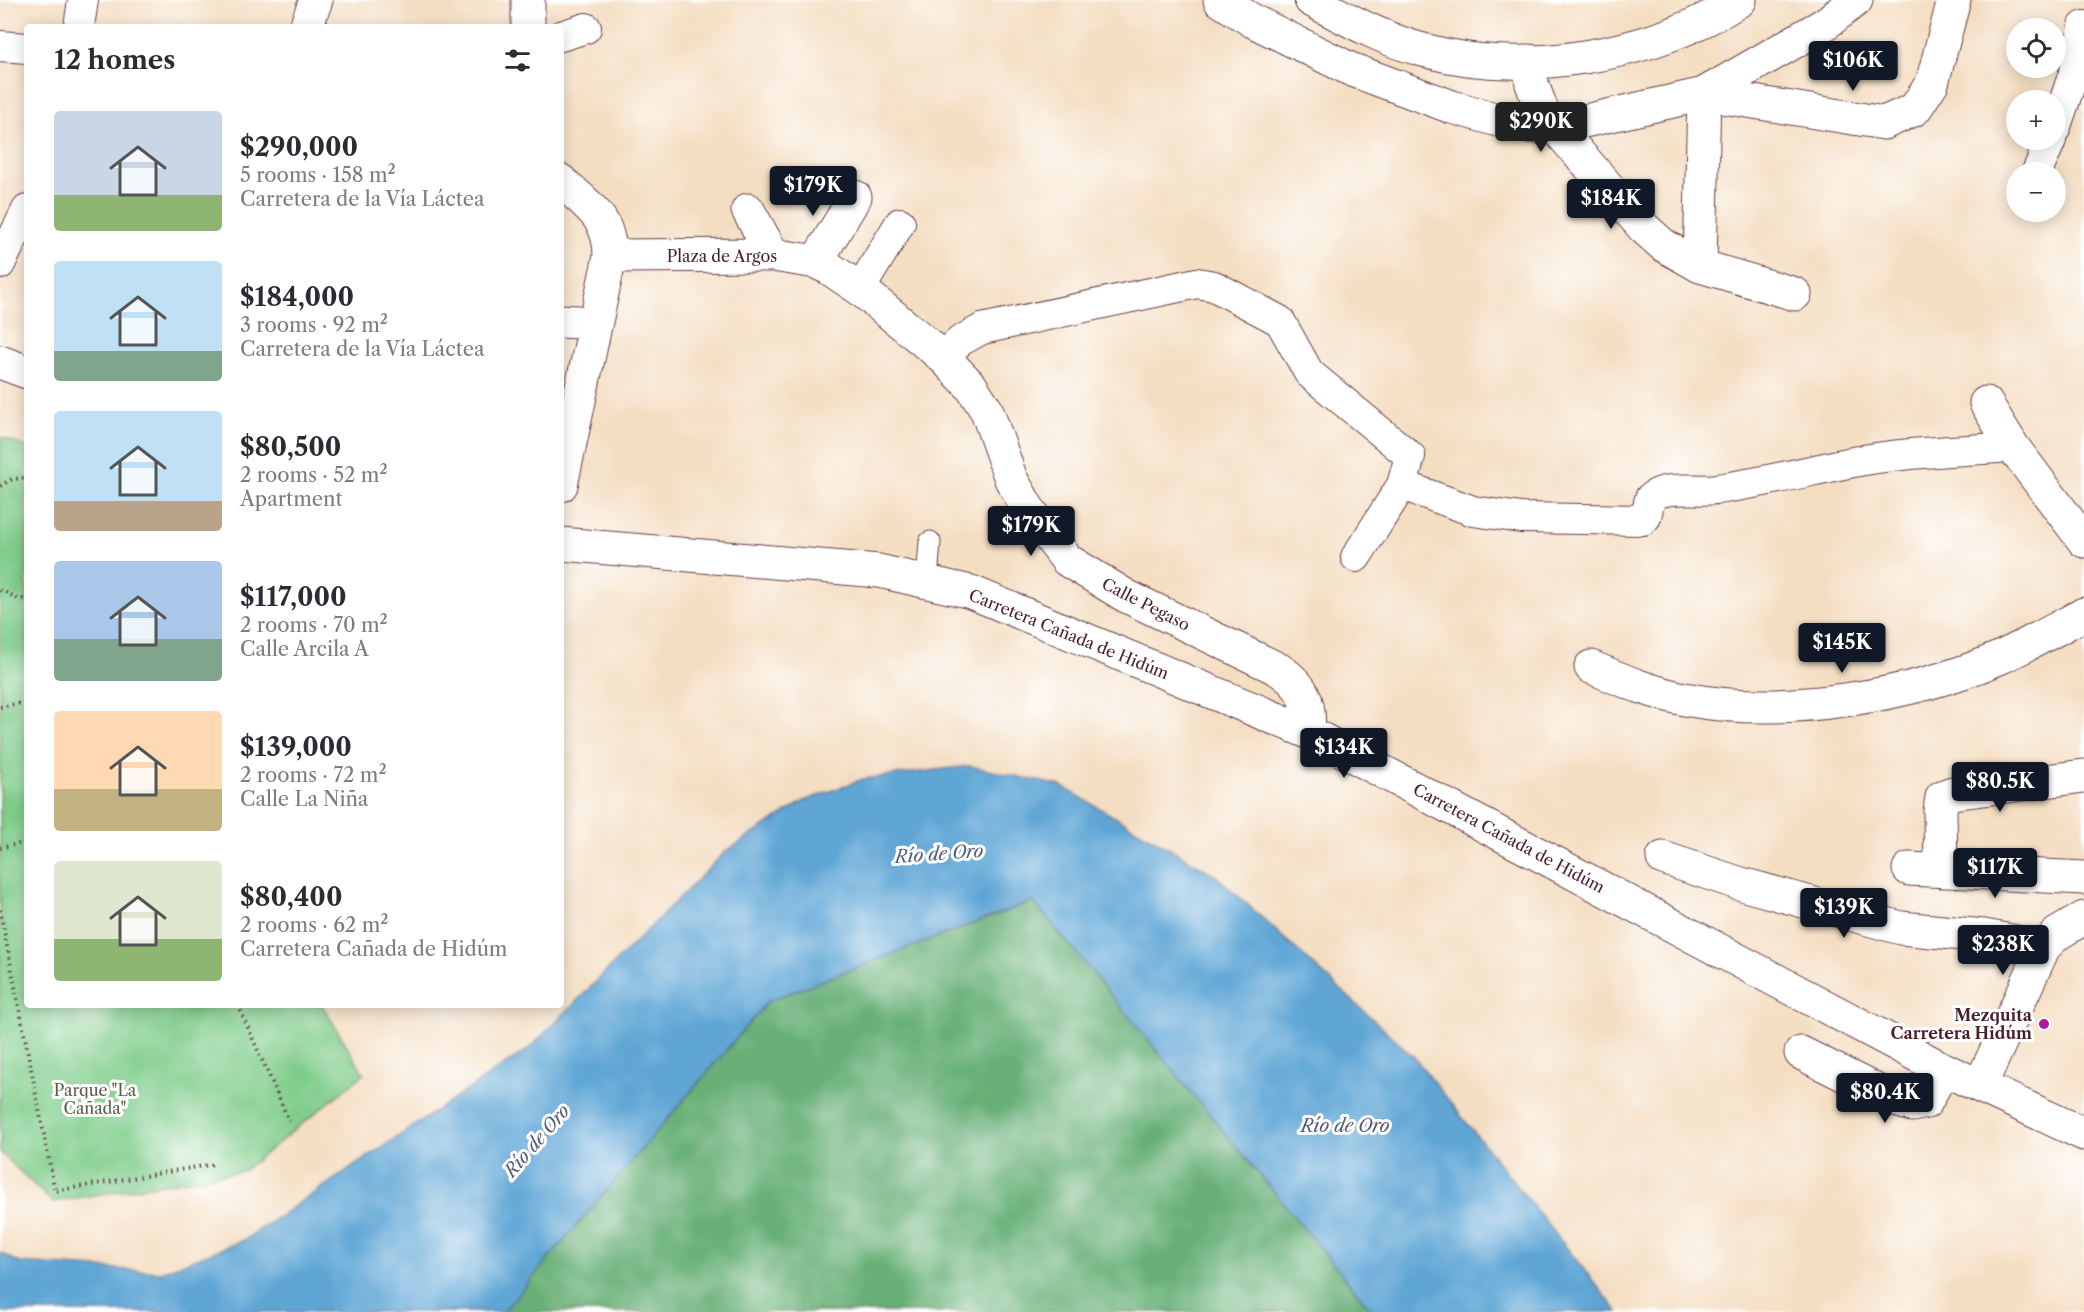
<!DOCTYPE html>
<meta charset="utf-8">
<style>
body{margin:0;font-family:"Libre Caslon Text",serif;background:#f2f2f3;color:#2b2b33;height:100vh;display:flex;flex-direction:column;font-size:22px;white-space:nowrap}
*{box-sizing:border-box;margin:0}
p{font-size:20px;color:#7c7c81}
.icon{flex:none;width:33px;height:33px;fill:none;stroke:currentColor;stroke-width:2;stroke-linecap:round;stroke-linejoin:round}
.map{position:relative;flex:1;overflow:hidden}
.sheet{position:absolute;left:24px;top:24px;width:540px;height:984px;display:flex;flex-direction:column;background:#fff;border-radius:6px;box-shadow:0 3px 15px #0003}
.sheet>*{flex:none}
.controls{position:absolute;left:2006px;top:18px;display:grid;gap:12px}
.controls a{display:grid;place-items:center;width:60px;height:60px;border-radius:50%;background:#fff;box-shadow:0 3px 15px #0003;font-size:30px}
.price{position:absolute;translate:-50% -51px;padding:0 14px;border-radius:6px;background:#111827;color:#fff;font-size:20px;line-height:39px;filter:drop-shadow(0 2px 3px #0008)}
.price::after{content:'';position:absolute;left:50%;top:36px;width:18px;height:14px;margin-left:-9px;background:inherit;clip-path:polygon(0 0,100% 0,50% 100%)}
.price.active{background:#222;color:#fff}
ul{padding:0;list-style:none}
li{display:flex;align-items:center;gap:18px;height:150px;padding:0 30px}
li span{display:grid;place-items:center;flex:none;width:168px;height:120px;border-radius:6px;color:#555}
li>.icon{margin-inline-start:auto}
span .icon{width:72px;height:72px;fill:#fffc;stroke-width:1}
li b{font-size:26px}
h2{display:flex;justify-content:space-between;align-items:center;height:72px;padding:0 30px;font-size:26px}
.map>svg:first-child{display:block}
.green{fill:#80cd8b;stroke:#65765b;stroke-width:1.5}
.forest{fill:#68b077;stroke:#596851;stroke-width:1.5}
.water{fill:#5ea6d5;stroke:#546280;stroke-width:1.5}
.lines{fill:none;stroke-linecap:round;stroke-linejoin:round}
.service-casing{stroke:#643c42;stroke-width:23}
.pedestrian-casing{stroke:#643c42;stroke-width:32}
.minor-casing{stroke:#643c42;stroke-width:35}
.tertiary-casing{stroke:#643c42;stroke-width:35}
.path{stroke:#643c42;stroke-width:4;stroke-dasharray:1.5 4.5;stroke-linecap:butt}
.service{stroke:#fff;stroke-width:21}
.pedestrian{stroke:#fff;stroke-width:30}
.minor{stroke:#fff;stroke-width:33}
.tertiary{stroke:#fff;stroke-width:33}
.poi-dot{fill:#b5179e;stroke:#fff;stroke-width:2}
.labels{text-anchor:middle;stroke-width:6;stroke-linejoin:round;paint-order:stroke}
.street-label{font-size:16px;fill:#4a1f2b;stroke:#fff}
.poi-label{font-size:16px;font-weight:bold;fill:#4a1f2b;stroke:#fff;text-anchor:end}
.park-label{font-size:16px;fill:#5d5c4d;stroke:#fff}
.water-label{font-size:18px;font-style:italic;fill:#535c77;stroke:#fff}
</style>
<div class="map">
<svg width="2084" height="1312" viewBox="0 0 2084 1312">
<rect width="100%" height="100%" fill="#fff"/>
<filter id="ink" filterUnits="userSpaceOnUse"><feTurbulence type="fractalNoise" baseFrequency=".0167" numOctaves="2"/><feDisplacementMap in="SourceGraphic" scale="12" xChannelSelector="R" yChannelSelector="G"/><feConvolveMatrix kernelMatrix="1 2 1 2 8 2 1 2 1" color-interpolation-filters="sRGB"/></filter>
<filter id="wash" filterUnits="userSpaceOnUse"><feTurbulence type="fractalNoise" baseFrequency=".008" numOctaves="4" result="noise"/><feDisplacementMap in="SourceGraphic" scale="24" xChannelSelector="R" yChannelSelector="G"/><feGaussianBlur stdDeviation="1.35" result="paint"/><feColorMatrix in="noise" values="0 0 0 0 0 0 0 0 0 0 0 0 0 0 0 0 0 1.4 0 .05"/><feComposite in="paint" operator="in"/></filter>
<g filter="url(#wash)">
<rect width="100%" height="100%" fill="#f4dec2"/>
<path class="green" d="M 0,437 L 27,447 L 27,1005 L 322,1005 L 364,1074 L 243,1171 L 52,1202 L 0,1152 Z"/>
<path class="forest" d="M 1033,901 L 1373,1312 L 503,1312 L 768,1001 Z"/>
<path class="water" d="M 969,766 L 1061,786 L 1214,874 L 1414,1057 L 1618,1312 L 1373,1312 L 1033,901 L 768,1001 L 503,1312 L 0,1312 L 0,1253 L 20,1263 L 161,1272 L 244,1240 L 530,1048 L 725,852 L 804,801 L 863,779 Z"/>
</g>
<g filter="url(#ink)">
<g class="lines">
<defs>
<path id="service" d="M 927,580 L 930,542"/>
<path id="pedestrian" d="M 79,27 L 83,0
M 561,36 L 586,28
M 0,46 L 27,48
M 2055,129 L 2076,67 L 2084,26
M 2037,172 L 2051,140
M 0,264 L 27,210
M 860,289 L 900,223
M 943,357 L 960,341 L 982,329 L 1197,283 L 1214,286 L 1280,321 L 1309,373 L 1410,456 L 1402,485 L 1356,557
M 1402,485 L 1473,511 L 1521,518 L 1643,520 L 1646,517 L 1650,498 C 1666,484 1697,492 1717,489 C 1762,483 1804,472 1848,463 C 1902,452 1958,451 2013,447"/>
<path id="minor" d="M 1220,0 L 1253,21 L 1350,69 L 1452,107 L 1516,125 L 1554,128 L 1704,94 L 1825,24 L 1856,0
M 306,27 L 316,0
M 528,27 L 528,0
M 1529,61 L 1532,84 L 1543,113 L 1644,228 L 1663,245 L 1700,266 L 1795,294
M 561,181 C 587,205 610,217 610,256 L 561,485
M 748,210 L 773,255
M 610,256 L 773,255 L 816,262 L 829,268 L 860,289 L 943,357 L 971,386 L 987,411 L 1011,479 L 1027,507 L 1067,560 L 1126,596 L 1278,669 C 1303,685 1311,702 1308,732
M 816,262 L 855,197
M 1700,266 L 1704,94 L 1884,123 L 1915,109 L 1932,83 L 1954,0
M 561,321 L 595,323
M 1986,403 L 2013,447 L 2084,541
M 1591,667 C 1624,681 1655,694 1690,700 C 1784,717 1912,696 1999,658 C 2028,645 2056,629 2084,614
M 1663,858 L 1738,883 L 1901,928 L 1984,936 L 2044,947
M 1909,869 L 2084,878
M 1941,871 L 1940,811 L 1942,797 L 1952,793 L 2084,776
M 1801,1053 L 1895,1100 L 1912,1105 L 1926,1102 L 1943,1069
M 1980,1086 L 2044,947 L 2057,934 L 2084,918"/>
<path id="tertiary" d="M 1311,0 C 1347,19 1384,40 1423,50 C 1526,78 1652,56 1740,0
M 0,362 L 27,372
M 561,544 L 879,571 L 971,592 L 1308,732 L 1943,1069 L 2084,1134"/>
</defs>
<use href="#service" class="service-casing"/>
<use href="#pedestrian" class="pedestrian-casing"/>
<use href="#minor" class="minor-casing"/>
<use href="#tertiary" class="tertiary-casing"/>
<path class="path" d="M 0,486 L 12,479 L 27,478
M 0,590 L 19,599 L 27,599
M 0,707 L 27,702
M 0,848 L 27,842
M 0,910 L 55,1191 L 215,1164
M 238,1005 L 289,1121"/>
<use href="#service" class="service"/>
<use href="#pedestrian" class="pedestrian"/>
<use href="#minor" class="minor"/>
<use href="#tertiary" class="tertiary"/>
</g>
</g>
<circle class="poi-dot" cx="2044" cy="1024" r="6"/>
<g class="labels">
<g class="street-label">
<text x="722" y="262">Plaza de Argos</text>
<text transform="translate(1146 604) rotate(27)" y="6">Calle Pegaso</text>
<text transform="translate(1069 634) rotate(22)" y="6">Carretera Cañada de Hidúm</text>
<text transform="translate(1509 838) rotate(28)" y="6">Carretera Cañada de Hidúm</text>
</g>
<g class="poi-label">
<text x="2032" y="1021">Mezquita<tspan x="2032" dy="18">Carretera Hidúm</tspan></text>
</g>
<g class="park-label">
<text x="95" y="1096">Parque "La<tspan x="95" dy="18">Cañada"</tspan></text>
</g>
<g class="water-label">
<text transform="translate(939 854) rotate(-4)" y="6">Río de Oro</text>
<text x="1345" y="1132">Río de Oro</text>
<text transform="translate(537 1141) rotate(-49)" y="6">Río de Oro</text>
</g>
</g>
</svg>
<div class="controls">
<a><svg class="icon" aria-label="locate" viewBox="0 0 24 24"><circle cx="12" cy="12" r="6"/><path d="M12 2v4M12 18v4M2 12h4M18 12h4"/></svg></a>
<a>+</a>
<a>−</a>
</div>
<b class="price" style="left:1853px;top:92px">$106K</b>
<b class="price active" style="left:1541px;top:153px">$290K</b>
<b class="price" style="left:813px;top:217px">$179K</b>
<b class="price" style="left:1611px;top:230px">$184K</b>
<b class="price" style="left:1031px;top:557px">$179K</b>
<b class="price" style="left:1842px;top:674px">$145K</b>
<b class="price" style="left:1344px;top:779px">$134K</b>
<b class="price" style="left:2000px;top:813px">$80.5K</b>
<b class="price" style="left:1995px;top:899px">$117K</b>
<b class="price" style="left:1844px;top:939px">$139K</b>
<b class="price" style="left:2003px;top:976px">$238K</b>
<b class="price" style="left:1885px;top:1124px">$80.4K</b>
<section class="sheet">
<h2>12 homes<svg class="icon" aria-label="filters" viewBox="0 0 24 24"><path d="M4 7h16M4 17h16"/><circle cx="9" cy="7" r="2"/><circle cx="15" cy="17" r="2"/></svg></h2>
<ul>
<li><span style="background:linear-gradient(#c9d6e8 70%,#8fb573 0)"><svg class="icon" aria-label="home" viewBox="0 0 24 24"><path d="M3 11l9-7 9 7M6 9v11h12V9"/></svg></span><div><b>$290,000</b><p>5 rooms · 158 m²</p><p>Carretera de la Vía Láctea</p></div></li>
<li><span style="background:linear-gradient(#bfe0f5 75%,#7fa58c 0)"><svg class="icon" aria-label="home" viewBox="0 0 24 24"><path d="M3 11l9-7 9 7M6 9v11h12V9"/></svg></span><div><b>$184,000</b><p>3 rooms · 92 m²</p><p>Carretera de la Vía Láctea</p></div></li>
<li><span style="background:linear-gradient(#bfe0f5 75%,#b9a48a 0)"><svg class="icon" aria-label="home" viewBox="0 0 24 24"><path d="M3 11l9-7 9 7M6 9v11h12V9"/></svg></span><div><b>$80,500</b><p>2 rooms · 52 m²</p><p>Apartment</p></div></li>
<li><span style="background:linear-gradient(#a9c7e8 65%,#7fa58c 0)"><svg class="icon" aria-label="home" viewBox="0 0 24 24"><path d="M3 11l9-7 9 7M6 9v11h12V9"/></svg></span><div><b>$117,000</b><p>2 rooms · 70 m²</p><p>Calle Arcila A</p></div></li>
<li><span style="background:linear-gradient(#ffd9b3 65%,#c2b280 0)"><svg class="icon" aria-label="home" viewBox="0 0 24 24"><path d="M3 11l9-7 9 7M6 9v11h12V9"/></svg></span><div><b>$139,000</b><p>2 rooms · 72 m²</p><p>Calle La Niña</p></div></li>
<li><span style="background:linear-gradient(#dfe7d0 65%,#8fb573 0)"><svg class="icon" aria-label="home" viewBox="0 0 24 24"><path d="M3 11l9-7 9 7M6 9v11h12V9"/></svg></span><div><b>$80,400</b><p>2 rooms · 62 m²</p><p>Carretera Cañada de Hidúm</p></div></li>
</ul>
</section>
</div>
